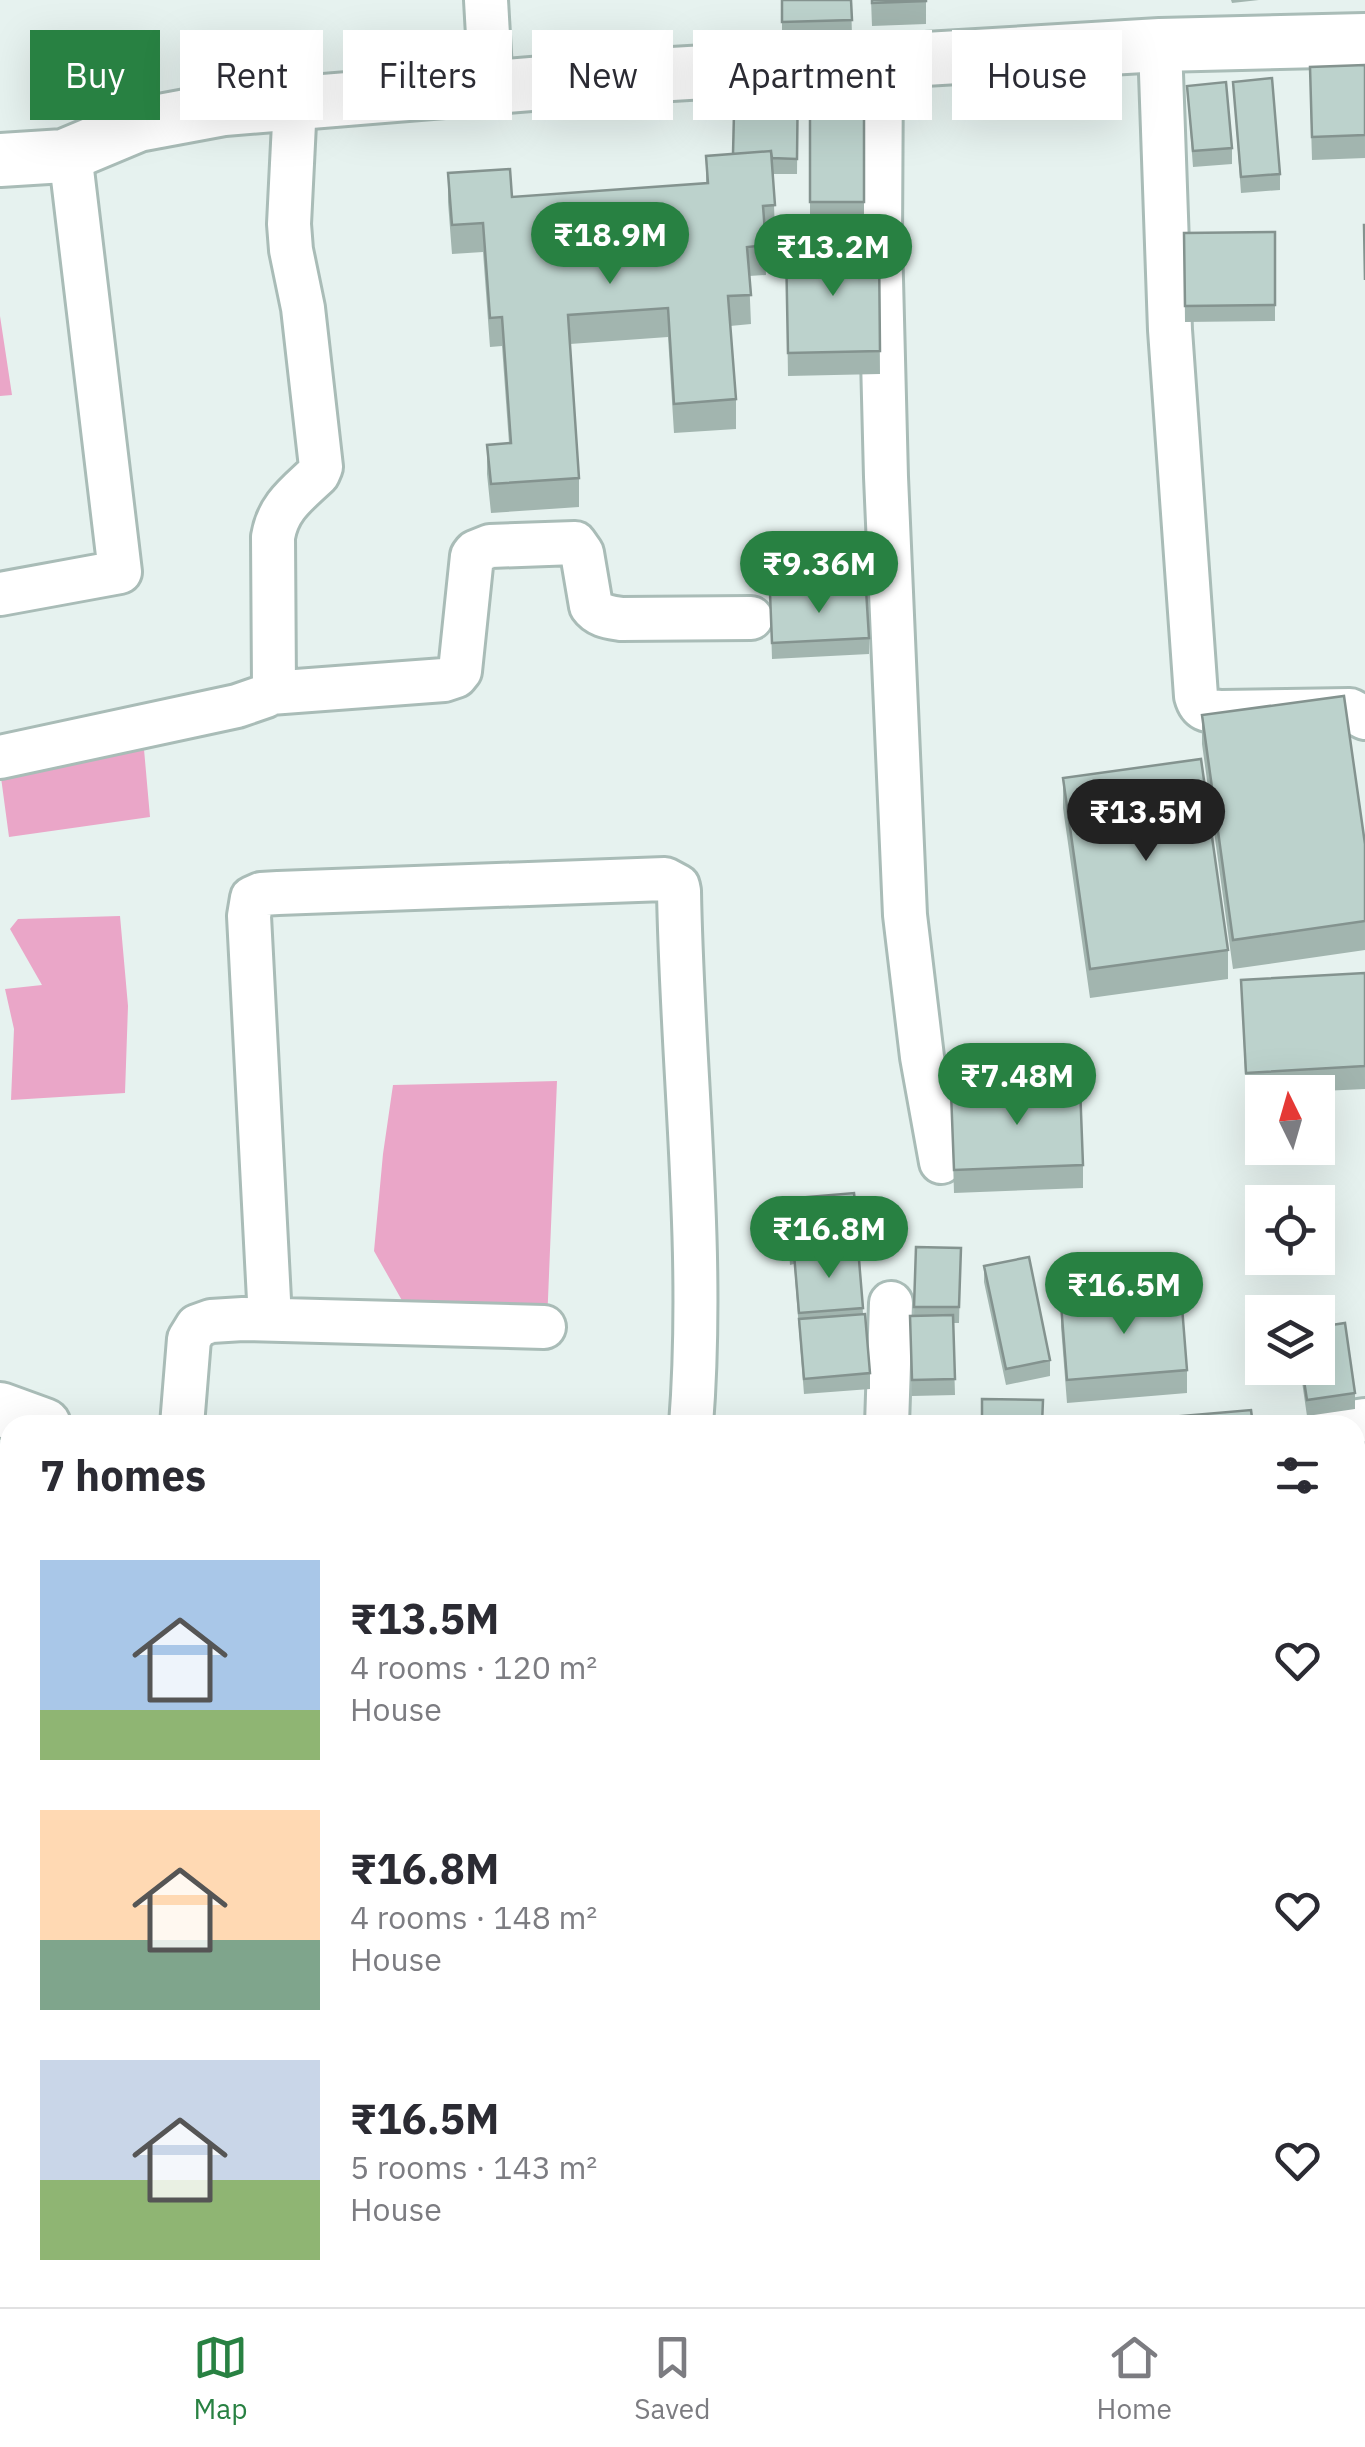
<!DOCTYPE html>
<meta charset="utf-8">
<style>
body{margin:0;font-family:"IBM Plex Sans",sans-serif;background:#f2f2f3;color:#2b2b33;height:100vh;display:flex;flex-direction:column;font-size:38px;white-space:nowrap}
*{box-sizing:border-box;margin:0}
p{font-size:32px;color:#7c7c81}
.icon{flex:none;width:55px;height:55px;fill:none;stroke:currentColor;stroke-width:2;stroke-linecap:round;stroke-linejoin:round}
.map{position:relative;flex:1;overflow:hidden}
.sheet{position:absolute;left:0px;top:1415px;width:1365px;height:892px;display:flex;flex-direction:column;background:#fff;border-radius:30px 30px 0 0;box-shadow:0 10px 40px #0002}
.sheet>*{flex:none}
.banner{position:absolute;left:30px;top:30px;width:1305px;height:90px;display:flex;gap:20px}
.needle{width:65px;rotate:355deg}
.tools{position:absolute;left:1245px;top:1075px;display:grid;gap:20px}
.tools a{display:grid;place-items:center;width:90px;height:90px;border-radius:0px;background:#fff;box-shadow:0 10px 40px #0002;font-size:50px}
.price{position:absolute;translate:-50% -85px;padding:0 22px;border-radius:35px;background:#288142;color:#fff;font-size:32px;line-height:65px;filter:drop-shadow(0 2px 5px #0008)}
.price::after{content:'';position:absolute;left:50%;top:60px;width:30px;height:22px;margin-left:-15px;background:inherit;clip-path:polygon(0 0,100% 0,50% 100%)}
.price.current{background:#222;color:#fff}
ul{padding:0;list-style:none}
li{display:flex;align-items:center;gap:30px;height:250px;padding:0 40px}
li span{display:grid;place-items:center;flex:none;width:280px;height:200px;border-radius:0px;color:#555}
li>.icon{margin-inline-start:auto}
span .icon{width:120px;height:120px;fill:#fffc;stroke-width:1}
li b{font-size:42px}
h2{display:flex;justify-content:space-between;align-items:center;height:120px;padding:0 40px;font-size:42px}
.chip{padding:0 35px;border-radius:0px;background:#fff;box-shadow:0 10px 40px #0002;font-size:35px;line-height:90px}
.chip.current{background:#288142;color:#fff}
.tabs{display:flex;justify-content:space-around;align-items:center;height:140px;border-top:2px solid #e1e1e2;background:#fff;font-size:28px;color:#7c7c81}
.tabs a{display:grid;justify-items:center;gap:5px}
.tabs .current{color:#288142}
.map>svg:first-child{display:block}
.water{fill:#eaa6c8}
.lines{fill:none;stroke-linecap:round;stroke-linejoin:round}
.minor-casing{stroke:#a9bcb7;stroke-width:48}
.tertiary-casing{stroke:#a9bcb7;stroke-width:58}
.minor{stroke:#fff;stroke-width:42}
.tertiary{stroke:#fff;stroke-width:52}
.wall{fill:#a2b5af}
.shaded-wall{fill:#84938f}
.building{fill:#bcd2cc;stroke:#84938f;stroke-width:2.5}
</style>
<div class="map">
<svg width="1365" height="2307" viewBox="0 0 1365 2307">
<rect width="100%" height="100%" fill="#e6f2ef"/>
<path class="water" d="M 0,316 L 12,395 L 0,396 Z
M 143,738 L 150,817 L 9,837 L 0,770 Z
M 120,916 L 128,1006 L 125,1093 L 11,1100 L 14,1029 L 5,989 L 42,985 L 10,929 L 18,919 Z
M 557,1081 L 547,1323 L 404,1304 L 374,1251 L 383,1154 L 393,1085 Z"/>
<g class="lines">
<defs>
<path id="minor" d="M 486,0 L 491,88
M 1160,45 L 1170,330 L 1196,696 C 1200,711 1208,711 1222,712 L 1350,710 L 1365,718
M 881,63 L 880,240 L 886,477 L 905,915 L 922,1057 L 941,1162
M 0,594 L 120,572 L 70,153
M 270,693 L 444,680 L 456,676 L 460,671 L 472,556 L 475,552 L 490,546 L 575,543 L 582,553 L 591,606 C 598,616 609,617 621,619 L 751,618
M 0,757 L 237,706 L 266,696 L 274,688 L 273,537 C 278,507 297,494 318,474 L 321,467 L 303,308 L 291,250 L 289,224 L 295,103
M 270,1319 L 249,916 L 252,898 L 261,894 L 278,893 L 665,879 L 678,886 L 679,891 C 682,1069 705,1247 691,1425
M 182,1425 L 189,1339 L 197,1326 L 211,1321 L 243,1319 L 544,1327
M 887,1425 L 891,1303
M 1332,1425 L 1365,1420
M 1355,1856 L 1365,1856
M 1355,2165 L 1365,2166
M 1326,2298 L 1327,2307
M 942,2307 L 942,2298"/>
<path id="tertiary" d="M 0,160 L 64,156 L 138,125 L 224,109 L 605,78 L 1160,45 L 1365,40
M 0,1409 L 44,1425
M 485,2298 L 487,2307"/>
</defs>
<use href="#minor" class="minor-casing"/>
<use href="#tertiary" class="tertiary-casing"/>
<use href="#minor" class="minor"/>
<use href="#tertiary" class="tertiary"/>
</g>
<path class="wall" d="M 782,0 L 851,0 L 852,36 L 782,37 Z
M 871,0 L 926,0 L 926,24 L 872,26 Z
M 1231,0 L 1259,0 L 1232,3 Z
M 1365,65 L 1365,158 L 1312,160 L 1310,90 Z
M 798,73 L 797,174 L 773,174 L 775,235 L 765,235 L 766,275 L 749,276 L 751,324 L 730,326 L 736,399 L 736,429 L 674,433 L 668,337 L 570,344 L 579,478 L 579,507 L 491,513 L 487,474 L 487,445 L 509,443 L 502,346 L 490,347 L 483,252 L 452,254 L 448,202 L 448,173 L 512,197 L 706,183 L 706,156 L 733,154 Z
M 1233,82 L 1280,174 L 1280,190 L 1241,193 Z
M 1187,86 L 1232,148 L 1232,164 L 1193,167 Z
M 864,95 L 864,218 L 810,218 L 810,96 Z
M 1275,232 L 1275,321 L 1185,322 L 1184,233 Z
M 879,245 L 880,374 L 788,376 L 786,247 Z
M 770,593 L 869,638 L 869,654 L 772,659 Z
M 1202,715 L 1365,844 L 1365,950 L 1233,969 L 1202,744 Z
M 1063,778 L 1228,950 L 1228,979 L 1090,998 L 1063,808 Z
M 1365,973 L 1365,1089 L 1301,1092 L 1262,1092 L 1262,1095 L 1246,1096 L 1241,980 Z
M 951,1092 L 1083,1165 L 1083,1188 L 954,1193 Z
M 786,1199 L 859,1242 L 863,1314 L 870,1373 L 870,1389 L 804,1394 L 794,1264 L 790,1265 Z
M 916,1247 L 961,1248 L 959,1323 L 953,1323 L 955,1395 L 912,1396 L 910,1316 L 914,1316 Z
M 984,1266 L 1050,1360 L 1050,1376 L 1006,1385 L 984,1282 Z
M 1061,1304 L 1187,1370 L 1187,1393 L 1067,1403 L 1061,1327 Z
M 1300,1368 L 1318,1368 L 1355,1393 L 1355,1409 L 1307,1416 Z
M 1365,1977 L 1365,2020 L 1355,2020 L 1355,1978 Z
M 367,2298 L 467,2298 L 467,2300 L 368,2307 Z
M 865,2298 L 901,2298 L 901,2300 L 866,2305 Z"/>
<path class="shaded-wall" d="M 174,2298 L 202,2298 L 174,2307 Z"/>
<path class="building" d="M 782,0 L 851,0 L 852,20 L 782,22 Z
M 872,0 L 926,0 L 926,1 L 872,3 Z
M 1365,65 L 1365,135 L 1312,137 L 1310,67 Z
M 735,72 L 798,73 L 797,159 L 772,158 L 771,151 L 733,154 Z
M 1272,78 L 1280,174 L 1241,177 L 1233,82 Z
M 1226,82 L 1232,148 L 1193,151 L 1187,86 Z
M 864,95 L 864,202 L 810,202 L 810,96 Z
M 771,151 L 775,205 L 763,206 L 766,245 L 747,247 L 751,295 L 728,296 L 736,399 L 674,404 L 668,308 L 568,315 L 579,478 L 491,484 L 487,445 L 511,443 L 502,317 L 490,318 L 483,223 L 452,225 L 448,173 L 510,169 L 512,197 L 708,183 L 706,156 Z
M 1364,225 L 1365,225 L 1365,280 Z
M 1275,232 L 1275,305 L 1185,306 L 1184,233 Z
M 879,245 L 880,351 L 788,353 L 786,247 Z
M 866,589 L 869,638 L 772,643 L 770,593 Z
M 1344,696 L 1365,844 L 1365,921 L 1233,940 L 1202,715 Z
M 1201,759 L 1228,950 L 1090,969 L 1063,778 Z
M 1365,973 L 1365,1066 L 1246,1073 L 1241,980 Z
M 1080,1086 L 1083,1165 L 954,1170 L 951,1092 Z
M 854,1193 L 859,1242 L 790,1249 L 786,1199 Z
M 916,1247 L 961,1248 L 959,1307 L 914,1307 Z
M 858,1248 L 863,1308 L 799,1313 L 794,1254 Z
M 1029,1257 L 1050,1360 L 1006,1369 L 984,1266 Z
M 1181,1294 L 1187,1370 L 1067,1380 L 1061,1304 Z
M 865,1314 L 870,1373 L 804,1379 L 799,1319 Z
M 953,1315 L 955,1379 L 912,1380 L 910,1316 Z
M 1345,1323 L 1355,1393 L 1307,1400 L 1302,1368 L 1318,1368 L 1318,1327 Z
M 982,1399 L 1043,1400 L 1042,1425 L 982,1425 Z
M 1251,1410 L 1253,1425 L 1136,1425 L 1136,1420 Z
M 1365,1977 L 1365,2011 L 1355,2012 L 1355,1978 Z
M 0,2273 L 10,2273 L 10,2298 L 27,2298 L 28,2307 L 0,2307 Z
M 621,2298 L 621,2307 L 577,2307 L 577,2299 Z
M 625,2298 L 668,2298 L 668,2307 L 626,2307 Z
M 1227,2298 L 1270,2298 L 1270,2307 L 1227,2307 Z
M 568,2299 L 568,2307 L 526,2307 L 525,2300 Z"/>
</svg>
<div class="tools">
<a><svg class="needle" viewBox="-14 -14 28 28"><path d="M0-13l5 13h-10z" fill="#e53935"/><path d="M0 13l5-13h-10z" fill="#7c7c81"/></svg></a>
<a><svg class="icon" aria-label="locate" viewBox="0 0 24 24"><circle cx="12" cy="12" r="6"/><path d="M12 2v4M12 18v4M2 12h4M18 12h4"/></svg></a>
<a><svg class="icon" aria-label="layers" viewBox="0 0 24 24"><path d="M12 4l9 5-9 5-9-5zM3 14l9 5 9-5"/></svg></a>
</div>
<b class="price" style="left:610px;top:287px">₹18.9M</b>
<b class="price" style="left:833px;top:299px">₹13.2M</b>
<b class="price" style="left:819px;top:616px">₹9.36M</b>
<b class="price current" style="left:1146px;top:864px">₹13.5M</b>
<b class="price" style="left:1017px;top:1128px">₹7.48M</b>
<b class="price" style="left:829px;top:1281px">₹16.8M</b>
<b class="price" style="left:1124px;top:1337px">₹16.5M</b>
<div class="banner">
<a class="chip current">Buy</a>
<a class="chip">Rent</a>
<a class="chip">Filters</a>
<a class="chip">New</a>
<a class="chip">Apartment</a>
<a class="chip">House</a>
</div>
<section class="sheet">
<h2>7 homes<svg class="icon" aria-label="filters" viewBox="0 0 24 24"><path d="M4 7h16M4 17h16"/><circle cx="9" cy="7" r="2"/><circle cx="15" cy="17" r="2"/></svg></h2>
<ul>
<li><span style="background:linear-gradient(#a9c7e8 75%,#8fb573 0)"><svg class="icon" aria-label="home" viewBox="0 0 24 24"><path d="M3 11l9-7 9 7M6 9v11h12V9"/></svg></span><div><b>₹13.5M</b><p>4 rooms · 120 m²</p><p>House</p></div><svg class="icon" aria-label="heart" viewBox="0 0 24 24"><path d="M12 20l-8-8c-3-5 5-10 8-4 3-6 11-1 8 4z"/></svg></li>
<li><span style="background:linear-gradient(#ffd9b3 65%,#7fa58c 0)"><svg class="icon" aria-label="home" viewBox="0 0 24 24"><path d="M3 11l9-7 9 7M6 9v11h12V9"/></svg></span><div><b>₹16.8M</b><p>4 rooms · 148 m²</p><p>House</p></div><svg class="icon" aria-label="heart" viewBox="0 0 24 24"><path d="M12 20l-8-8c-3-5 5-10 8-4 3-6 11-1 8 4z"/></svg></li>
<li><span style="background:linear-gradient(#c9d6e8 60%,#8fb573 0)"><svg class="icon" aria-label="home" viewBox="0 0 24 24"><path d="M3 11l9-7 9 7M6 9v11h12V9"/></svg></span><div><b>₹16.5M</b><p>5 rooms · 143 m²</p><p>House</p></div><svg class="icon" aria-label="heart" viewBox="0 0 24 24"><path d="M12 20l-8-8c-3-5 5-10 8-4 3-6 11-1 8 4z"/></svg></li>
</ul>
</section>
</div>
<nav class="tabs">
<a class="current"><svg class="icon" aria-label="map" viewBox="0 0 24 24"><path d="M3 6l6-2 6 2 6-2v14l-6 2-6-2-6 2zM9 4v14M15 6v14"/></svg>Map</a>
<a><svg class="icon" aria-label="saved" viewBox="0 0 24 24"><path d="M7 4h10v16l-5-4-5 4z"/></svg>Saved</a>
<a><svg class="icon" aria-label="home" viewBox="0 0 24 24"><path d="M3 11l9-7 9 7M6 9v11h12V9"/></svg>Home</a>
</nav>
